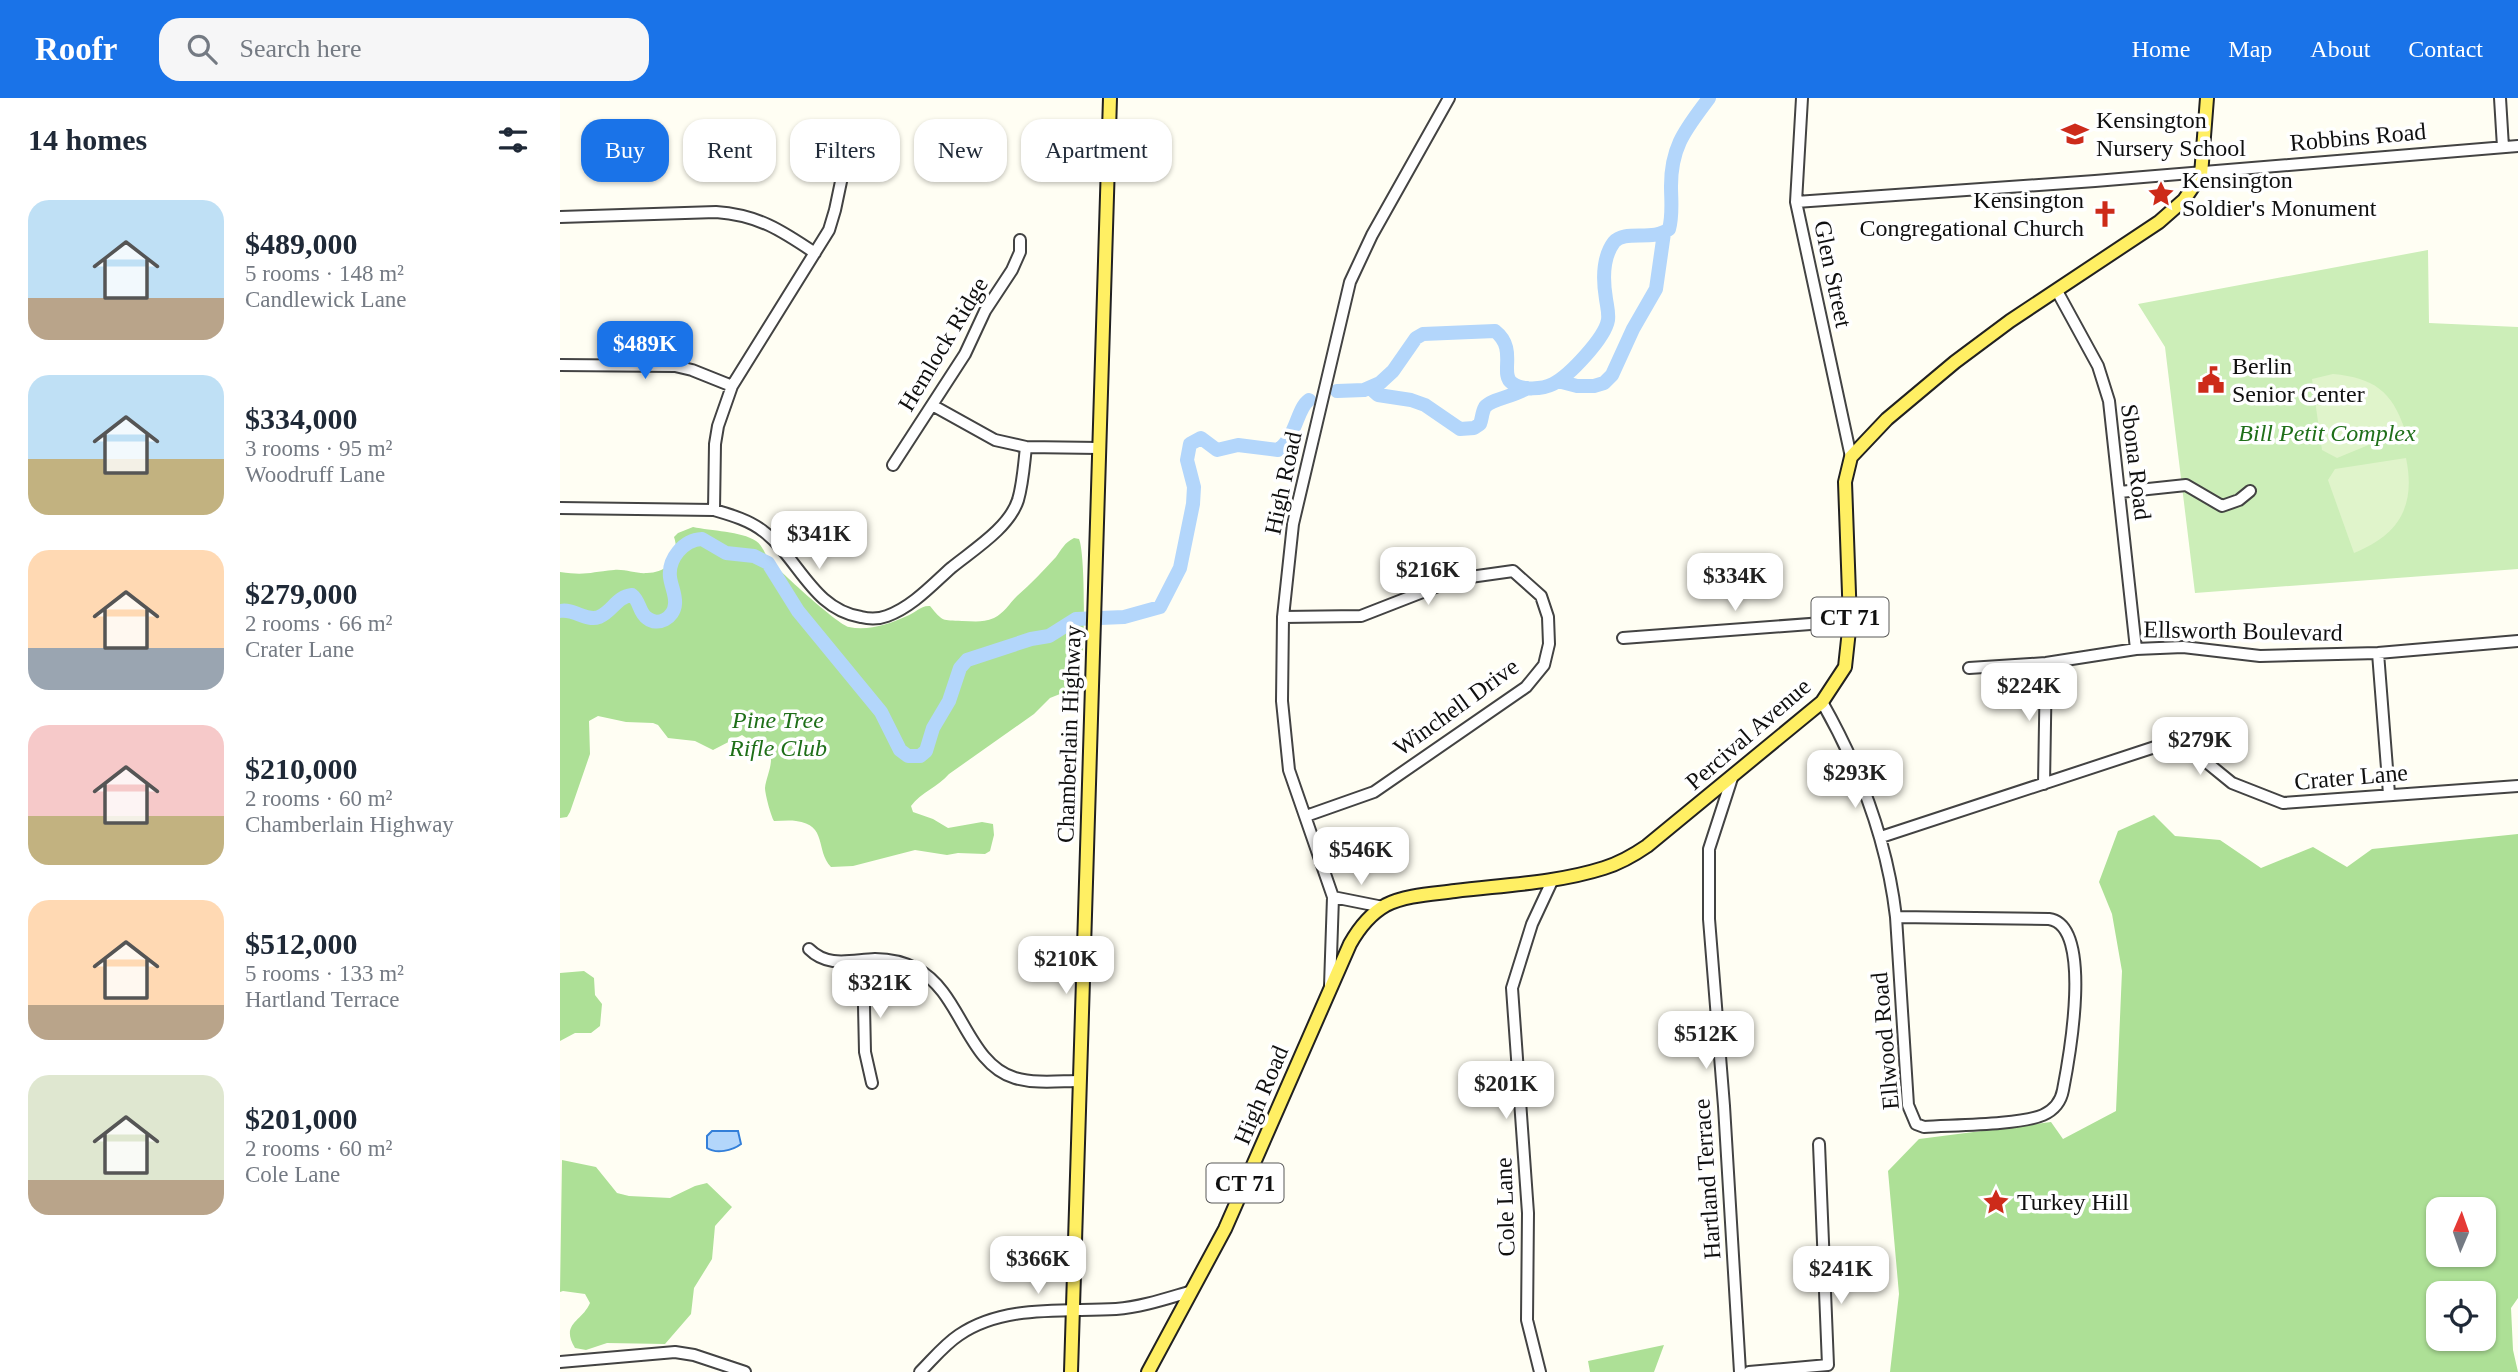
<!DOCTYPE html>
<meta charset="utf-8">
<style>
body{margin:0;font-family:"Times New Roman",serif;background:#f6f6f7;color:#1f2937;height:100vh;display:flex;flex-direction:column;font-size:26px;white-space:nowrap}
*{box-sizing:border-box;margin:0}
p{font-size:23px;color:#747a83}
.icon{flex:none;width:38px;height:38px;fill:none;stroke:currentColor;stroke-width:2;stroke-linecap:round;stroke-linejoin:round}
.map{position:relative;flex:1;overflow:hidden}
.drawer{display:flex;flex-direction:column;background:#fff;width:560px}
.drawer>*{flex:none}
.hud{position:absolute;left:21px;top:21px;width:665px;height:63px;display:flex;gap:14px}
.needle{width:46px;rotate:2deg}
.fabs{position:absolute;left:1866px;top:1099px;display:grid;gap:14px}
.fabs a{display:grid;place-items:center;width:70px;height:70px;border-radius:14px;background:#fff;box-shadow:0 2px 5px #0004;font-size:35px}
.price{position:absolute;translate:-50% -60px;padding:0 16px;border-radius:14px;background:#fff;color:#222;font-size:23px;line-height:46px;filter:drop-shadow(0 2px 4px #0008)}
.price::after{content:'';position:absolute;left:50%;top:42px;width:21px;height:16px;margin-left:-10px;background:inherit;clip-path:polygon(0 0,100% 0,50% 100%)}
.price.selected{background:#1a73e8;color:#fff}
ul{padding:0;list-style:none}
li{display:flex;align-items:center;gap:21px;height:175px;padding:0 28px}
li span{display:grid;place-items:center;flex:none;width:196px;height:140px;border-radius:21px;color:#555}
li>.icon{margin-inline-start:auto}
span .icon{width:84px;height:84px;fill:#fffc;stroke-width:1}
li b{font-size:30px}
h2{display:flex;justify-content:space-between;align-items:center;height:84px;padding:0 28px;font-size:30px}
.pill{padding:0 24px;border-radius:21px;background:#fff;box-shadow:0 2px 5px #0004;font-size:24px;line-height:63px}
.pill.selected{background:#1a73e8;color:#fff}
header{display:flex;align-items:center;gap:42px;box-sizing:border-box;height:98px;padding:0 35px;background:#1a73e8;color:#fff}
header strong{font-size:33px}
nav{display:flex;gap:38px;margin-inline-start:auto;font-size:24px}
.search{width:490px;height:63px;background:#f6f6f7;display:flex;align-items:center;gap:18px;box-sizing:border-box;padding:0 24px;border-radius:21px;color:#747a83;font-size:26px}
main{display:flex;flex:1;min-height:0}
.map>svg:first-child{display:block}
.green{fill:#cceeb8}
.forest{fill:#ade096;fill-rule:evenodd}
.pitch{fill:#e0f4cb}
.water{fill:#b3d6fb;stroke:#337fd9;stroke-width:2}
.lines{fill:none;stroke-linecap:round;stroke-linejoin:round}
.river{stroke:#b3d6fb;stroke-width:14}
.minor-casing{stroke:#434343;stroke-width:14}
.major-casing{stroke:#212121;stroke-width:16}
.minor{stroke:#fff;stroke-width:10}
.major{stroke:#ffef63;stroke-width:12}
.labels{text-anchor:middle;stroke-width:7;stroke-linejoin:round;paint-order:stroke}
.shield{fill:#fff;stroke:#585858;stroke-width:2}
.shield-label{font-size:23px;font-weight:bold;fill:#101010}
.poi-label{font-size:24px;fill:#101010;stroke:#fff;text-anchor:start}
.street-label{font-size:24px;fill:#101010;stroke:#fff}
.park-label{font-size:24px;font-style:italic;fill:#1f6f19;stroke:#fff}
</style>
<header>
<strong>Roofr</strong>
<div class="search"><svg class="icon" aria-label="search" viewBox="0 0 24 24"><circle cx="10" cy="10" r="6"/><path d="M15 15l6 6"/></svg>Search here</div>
<nav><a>Home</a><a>Map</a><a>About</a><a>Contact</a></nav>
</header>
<main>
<section class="drawer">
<h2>14 homes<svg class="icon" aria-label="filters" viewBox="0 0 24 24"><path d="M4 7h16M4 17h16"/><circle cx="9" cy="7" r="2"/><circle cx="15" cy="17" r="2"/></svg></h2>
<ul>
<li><span style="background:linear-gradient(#bfe0f5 70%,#b9a48a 0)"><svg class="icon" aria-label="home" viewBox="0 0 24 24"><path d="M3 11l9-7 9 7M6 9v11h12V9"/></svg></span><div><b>$489,000</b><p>5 rooms · 148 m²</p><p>Candlewick Lane</p></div></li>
<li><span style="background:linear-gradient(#bfe0f5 60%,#c2b280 0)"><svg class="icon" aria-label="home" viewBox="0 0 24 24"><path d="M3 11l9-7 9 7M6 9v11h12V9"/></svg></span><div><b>$334,000</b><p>3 rooms · 95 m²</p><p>Woodruff Lane</p></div></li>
<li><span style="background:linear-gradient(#ffd9b3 70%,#9aa5b1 0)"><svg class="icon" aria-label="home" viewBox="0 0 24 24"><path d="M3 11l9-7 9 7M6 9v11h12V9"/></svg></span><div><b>$279,000</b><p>2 rooms · 66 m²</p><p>Crater Lane</p></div></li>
<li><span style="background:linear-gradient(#f6c9c9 65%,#c2b280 0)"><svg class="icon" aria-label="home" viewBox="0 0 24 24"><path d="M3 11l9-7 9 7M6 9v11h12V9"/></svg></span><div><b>$210,000</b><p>2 rooms · 60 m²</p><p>Chamberlain Highway</p></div></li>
<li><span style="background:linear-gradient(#ffd9b3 75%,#b9a48a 0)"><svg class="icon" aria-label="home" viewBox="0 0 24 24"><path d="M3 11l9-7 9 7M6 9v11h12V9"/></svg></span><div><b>$512,000</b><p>5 rooms · 133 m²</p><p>Hartland Terrace</p></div></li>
<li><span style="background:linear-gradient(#dfe7d0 75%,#b9a48a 0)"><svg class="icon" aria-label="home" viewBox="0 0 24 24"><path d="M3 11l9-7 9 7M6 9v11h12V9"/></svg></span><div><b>$201,000</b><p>2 rooms · 60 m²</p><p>Cole Lane</p></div></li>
</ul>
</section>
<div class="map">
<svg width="1958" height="1274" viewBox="0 0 1958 1274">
<rect width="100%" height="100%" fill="#fffef3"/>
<path class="green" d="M 1868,152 L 1869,225 L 1958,229 L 1958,471 L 1635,495 L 1605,249 L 1578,206 Z"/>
<path class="forest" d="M 133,429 C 151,433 181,433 196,443 C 202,447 204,454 208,460 C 217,471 278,527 289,529 C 308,533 330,526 347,518 C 355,515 361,507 370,508 C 383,524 382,522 402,523 C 413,523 422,525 434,520 C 444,515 449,506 457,498 C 471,486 483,473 496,459 C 502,451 504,445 514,440 L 519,441 C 526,457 525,568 519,586 L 510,592 L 490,600 L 474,616 L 389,676 C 378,689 361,694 351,708 L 353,714 L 373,721 L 388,730 L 422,724 L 433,726 L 434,737 L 430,753 L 425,756 L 398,755 L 387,757 L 355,752 L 293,768 L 271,769 C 255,752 268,727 236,723 C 229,722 221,723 214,723 C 211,718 205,696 205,690 C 206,677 218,659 205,648 L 200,649 L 182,637 L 153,652 L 135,643 L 108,640 L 98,627 L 93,625 L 66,624 L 38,618 L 29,623 L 30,656 L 10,714 L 7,719 L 0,720 L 0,474 C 26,478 30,474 54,472 C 66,471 76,476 87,475 C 108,474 121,460 114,439 L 118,435 Z
M 1594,717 L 1615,738 L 1660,742 L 1701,770 L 1753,749 L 1787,769 L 1812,751 L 1958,736 L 1958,1200 L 1951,1210 L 1953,1252 L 1958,1274 L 1330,1274 L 1339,1196 L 1328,1073 L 1359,1041 L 1491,1024 L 1503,1041 L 1556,1013 L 1562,873 L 1552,816 L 1539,784 L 1558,733 ZM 1923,1111 L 1923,1157 L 1878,1157 L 1878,1111 ZM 1923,1195 L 1923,1241 L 1878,1241 L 1878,1195 Z
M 24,873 L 34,880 L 35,897 L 42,906 L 40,928 L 31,935 L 15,935 L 0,943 L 0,875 Z
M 2,1062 L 36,1069 L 57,1095 L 69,1098 L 110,1100 L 135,1088 L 147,1085 L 172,1109 L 155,1128 L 152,1161 L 134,1190 L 131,1216 L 105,1246 L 47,1245 L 26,1252 L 15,1250 C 0,1225 22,1224 30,1205 L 25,1196 L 3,1193 L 0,1194 Z
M 1104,1247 L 1094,1274 L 1030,1274 L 1028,1263 Z"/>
<path class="pitch" d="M 1773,276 C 1814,280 1832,293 1845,332 L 1777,360 L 1762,352 L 1752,281 Z
M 1846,360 C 1856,408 1839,437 1794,455 L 1768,382 L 1775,371 Z"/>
<path class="water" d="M 152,1033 L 178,1033 L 181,1046 C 172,1053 156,1056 147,1050 L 147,1038 Z"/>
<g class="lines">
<path class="river" d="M 998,283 L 1017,288 L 1034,288 L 1044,285 L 1052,277 L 1073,231 L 1096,191 L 1104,135
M 810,290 L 818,297 L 851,302 L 865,307 L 900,331 L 914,330 L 920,326 C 922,321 922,314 925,309 C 931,301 956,298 967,290
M 777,293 L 804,292 L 820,285 L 833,273 L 856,240 L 863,236 L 935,233 C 958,251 939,276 952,285 C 962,293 983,291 993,286 C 1009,278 1045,240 1048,222 C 1049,215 1047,208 1046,201 C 1043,183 1042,160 1054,144 C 1065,131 1093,144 1109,131 C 1113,117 1111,102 1111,88 C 1111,47 1127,30 1149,0
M 0,513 C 14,510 26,524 39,519 C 53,513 56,499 72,497 C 80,503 79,515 87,520 C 98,529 114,520 115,506 C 116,497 111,488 110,479 C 108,461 123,442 142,441 L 166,455 L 194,458 L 208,465 L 238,513 L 321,614 L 340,652 L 348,658 L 360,658 L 366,653 L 373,630 L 389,603 L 400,570 L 407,562 L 471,541 L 489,538 L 516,521 L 564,519 L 600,509 L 620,470 L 633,406 L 634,389 L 627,362 L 630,346 L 641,340 L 657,352 L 678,347 L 718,352 C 736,340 737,310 749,302"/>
<defs>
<path id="minor" d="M 1242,0 L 1236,104 L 1291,359
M 1940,0 L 1943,49
M 1236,104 L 1535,83 L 1958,48
M 0,119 L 156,114 C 198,117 221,132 255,155
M 1497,193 L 1538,268 L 1549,303 L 1576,551
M 0,267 L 115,268 L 132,272 L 172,288
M 372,307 L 435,342 L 466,349 L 539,350
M 333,367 L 405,256 L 425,213 L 452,172 L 460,154 L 460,142
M 1560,394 L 1626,387 L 1662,408 L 1679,402 L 1690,393
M 0,410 L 154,412 C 171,417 189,422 203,433 C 239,460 252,511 301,519 C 309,521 319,521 327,518 C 352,509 372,487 391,470 C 413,452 449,430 458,402 C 463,385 464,366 466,349
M 154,412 L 155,346 L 158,328 L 172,288 L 269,132 L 275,112 L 283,74
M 723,519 L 801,518 L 896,481 L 953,473 L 981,498 L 988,519 L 989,546 L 984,567 L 966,589 L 814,694 L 746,718
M 1063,540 L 1290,523
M 1818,555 L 1829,696
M 1409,570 L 1486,565 L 1576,551 L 1623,549 L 1700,558 L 1818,555 L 1958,543
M 1262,604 C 1300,671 1327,742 1336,819
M 1172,680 L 1149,751 L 1149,821 L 1164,1008 L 1180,1274
M 1484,686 L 1486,565
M 1321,739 L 1598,648 L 1634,654 L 1672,685 L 1723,705 L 1958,688
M 773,799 L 823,809
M 1336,819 L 1489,821 C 1534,827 1509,961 1503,992 C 1501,1003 1494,1012 1483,1017 C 1460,1027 1393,1027 1364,1029 L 1356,1026 L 1348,1007 Z
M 249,851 C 268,870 291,862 315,861 C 329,861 344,864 357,871 C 401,894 407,966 455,980 C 476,986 499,983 520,983
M 303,862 L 305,954 L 312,985
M 770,888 L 773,799 L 729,672 L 722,603 L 723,519 L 733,426 L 790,184 L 812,137 L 889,0
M 0,1264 L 115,1254 L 134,1257 L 185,1274
M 360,1274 C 373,1261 384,1247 399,1237 C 444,1206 505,1214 556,1211 C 581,1209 605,1201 629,1194
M 980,1274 L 967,1222 L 968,1115 L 952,890 L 972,826 L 993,781
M 1189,1274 L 1268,1267 L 1259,1046"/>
<path id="major" d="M 511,1274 L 550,0
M 588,1274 L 665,1131 L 790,846 C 799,830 810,816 826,807 C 846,797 873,796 895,793 C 944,787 997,785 1044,770 C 1060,765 1074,757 1087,748 L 1262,604 L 1285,569 L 1290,523 L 1285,384 L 1291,359 L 1327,321 L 1395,264 L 1450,223 L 1599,124 L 1624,102 L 1641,77 L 1647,0"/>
</defs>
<use href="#minor" class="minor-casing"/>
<use href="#major" class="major-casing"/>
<use href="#minor" class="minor"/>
<use href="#major" class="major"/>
</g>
<defs>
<symbol id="school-bare" viewBox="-9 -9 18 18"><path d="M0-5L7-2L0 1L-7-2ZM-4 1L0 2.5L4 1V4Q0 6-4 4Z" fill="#cd2b1a" stroke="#fff" stroke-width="2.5" paint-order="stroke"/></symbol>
<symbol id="sight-bare" viewBox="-9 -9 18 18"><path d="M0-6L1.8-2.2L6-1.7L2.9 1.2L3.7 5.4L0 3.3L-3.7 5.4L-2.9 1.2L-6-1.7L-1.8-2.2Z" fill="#cd2b1a" stroke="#fff" stroke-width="2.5" paint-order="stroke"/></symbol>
<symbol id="church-bare" viewBox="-9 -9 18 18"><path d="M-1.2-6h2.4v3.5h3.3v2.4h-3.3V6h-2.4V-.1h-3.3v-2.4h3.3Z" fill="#cd2b1a" stroke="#fff" stroke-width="2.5" paint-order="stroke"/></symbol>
<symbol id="civic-bare" viewBox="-9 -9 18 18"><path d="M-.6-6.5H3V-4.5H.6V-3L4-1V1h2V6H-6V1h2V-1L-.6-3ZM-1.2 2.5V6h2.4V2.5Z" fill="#cd2b1a" stroke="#fff" stroke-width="2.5" paint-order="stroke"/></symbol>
</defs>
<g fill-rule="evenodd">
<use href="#school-bare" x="1496" y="17" width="38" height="38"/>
<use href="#sight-bare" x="1582" y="77" width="38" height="38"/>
<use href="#church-bare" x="1526" y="97" width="38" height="38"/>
<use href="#civic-bare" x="1632" y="263" width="38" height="38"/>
<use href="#sight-bare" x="1417" y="1085" width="38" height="38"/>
</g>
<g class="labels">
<g class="shield">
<rect x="1251.5" y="499.5" width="77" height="39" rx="5"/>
<rect x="646.5" y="1065.5" width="77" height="39" rx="5"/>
</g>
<g class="shield-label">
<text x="1290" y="527">CT 71</text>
<text x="685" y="1093">CT 71</text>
</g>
<g class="poi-label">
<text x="1536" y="30">Kensington<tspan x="1536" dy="28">Nursery School</tspan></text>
<text x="1622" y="90">Kensington<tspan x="1622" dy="28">Soldier's Monument</tspan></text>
<text x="1524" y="110" text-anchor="end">Kensington<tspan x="1524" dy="28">Congregational Church</tspan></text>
<text x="1672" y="276">Berlin<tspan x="1672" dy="28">Senior Center</tspan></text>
<text x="1457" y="1112">Turkey Hill</text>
</g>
<g class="street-label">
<text transform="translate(1798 39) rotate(-5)" y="8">Robbins Road</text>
<text transform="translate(1273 176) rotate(78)" y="8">Glen Street</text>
<text transform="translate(383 246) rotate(-59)" y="8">Hemlock Ridge</text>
<text transform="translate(1576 364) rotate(83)" y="8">Sbona Road</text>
<text transform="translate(723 385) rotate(-78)" y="8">High Road</text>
<text transform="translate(1683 533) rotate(1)" y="8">Ellsworth Boulevard</text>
<text transform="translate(896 609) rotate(-36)" y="8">Winchell Drive</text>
<text transform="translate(509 636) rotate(-88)" y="8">Chamberlain Highway</text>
<text transform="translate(1188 636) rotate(-41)" y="8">Percival Avenue</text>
<text transform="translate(1791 679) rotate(-5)" y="8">Crater Lane</text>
<text transform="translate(1325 943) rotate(-95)" y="8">Ellwood Road</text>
<text transform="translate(701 997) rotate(-67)" y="8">High Road</text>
<text transform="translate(1147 1081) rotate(-94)" y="8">Hartland Terrace</text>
<text transform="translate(945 1109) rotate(-92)" y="8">Cole Lane</text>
</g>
<g class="park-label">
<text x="1767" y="343">Bill Petit Complex</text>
<text x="218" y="630">Pine Tree<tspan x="218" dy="28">Rifle Club</tspan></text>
</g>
</g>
</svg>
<div class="fabs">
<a><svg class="needle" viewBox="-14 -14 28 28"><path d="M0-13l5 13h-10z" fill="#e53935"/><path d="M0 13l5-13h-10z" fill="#747a83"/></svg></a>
<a><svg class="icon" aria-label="locate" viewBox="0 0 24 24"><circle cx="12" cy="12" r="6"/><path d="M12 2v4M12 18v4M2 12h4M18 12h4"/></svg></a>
</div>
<b class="price selected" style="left:85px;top:283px">$489K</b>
<b class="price" style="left:259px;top:473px">$341K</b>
<b class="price" style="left:868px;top:509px">$216K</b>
<b class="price" style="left:1175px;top:515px">$334K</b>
<b class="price" style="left:1469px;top:625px">$224K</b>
<b class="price" style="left:1640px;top:679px">$279K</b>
<b class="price" style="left:1295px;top:712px">$293K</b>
<b class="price" style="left:801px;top:789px">$546K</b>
<b class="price" style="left:506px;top:898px">$210K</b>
<b class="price" style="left:320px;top:922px">$321K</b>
<b class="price" style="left:1146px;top:973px">$512K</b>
<b class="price" style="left:946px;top:1023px">$201K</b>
<b class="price" style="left:478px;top:1198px">$366K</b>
<b class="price" style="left:1281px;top:1208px">$241K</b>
<div class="hud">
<a class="pill selected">Buy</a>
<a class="pill">Rent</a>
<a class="pill">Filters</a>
<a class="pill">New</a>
<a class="pill">Apartment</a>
</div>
</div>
</main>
